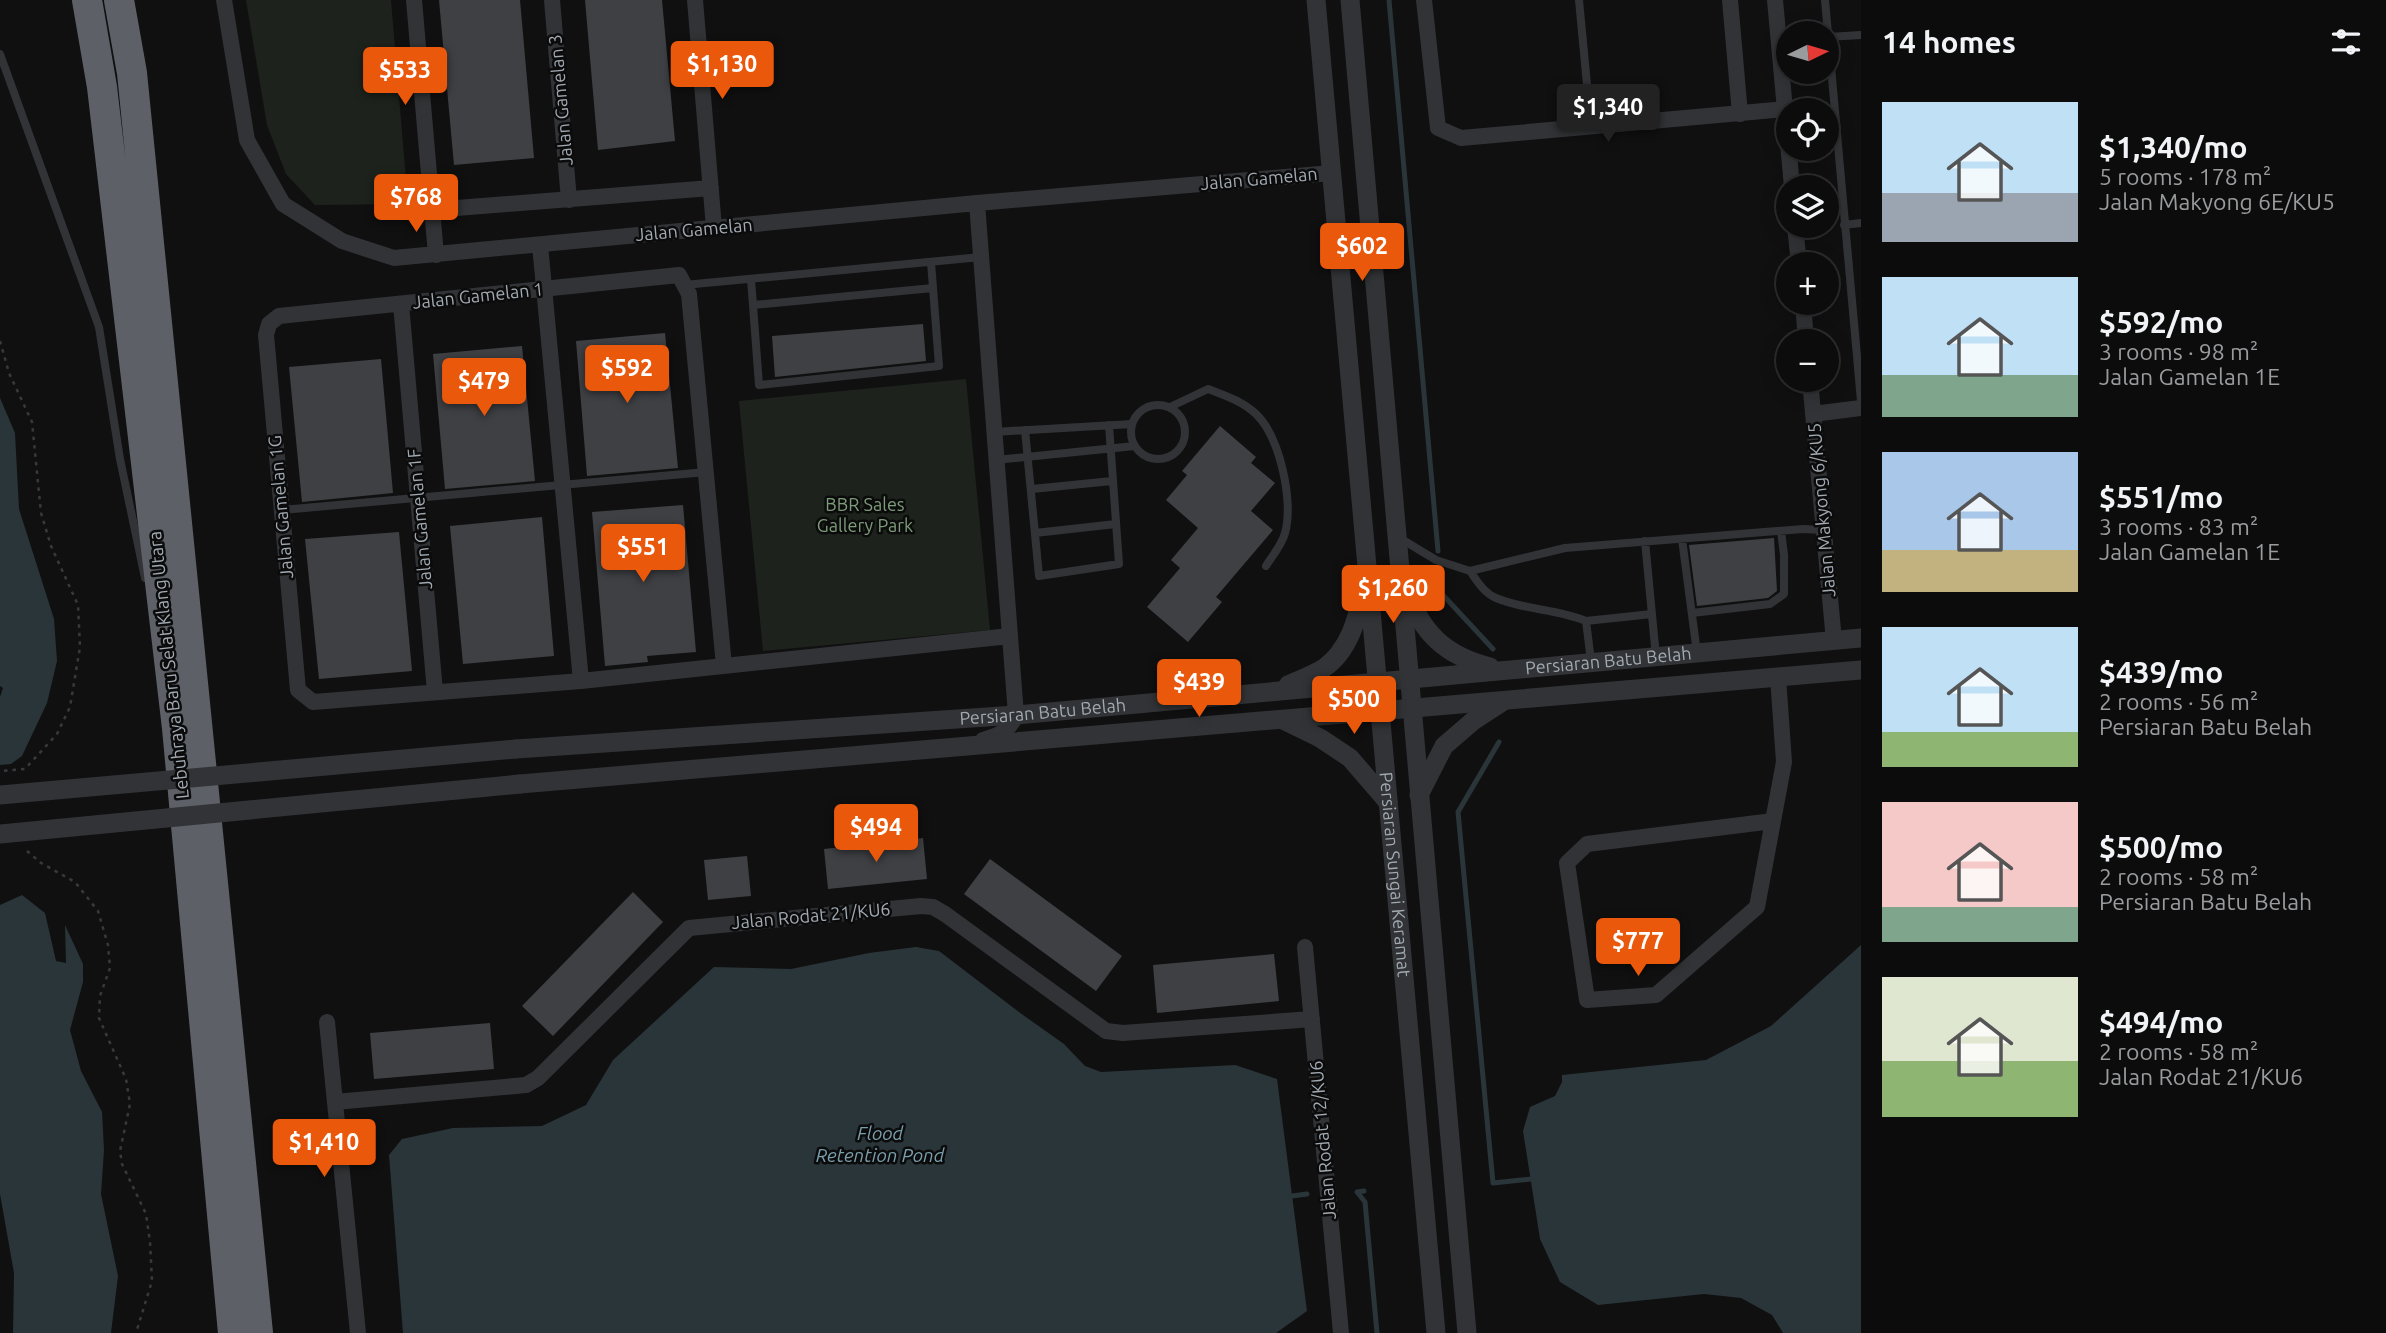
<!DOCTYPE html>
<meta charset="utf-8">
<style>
body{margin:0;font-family:Ubuntu,sans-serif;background:#151516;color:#f1f3f6;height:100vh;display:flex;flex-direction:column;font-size:26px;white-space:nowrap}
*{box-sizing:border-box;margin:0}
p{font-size:23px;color:#9a9b9d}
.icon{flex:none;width:38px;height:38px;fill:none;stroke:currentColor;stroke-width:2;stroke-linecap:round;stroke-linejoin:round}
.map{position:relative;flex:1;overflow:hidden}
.drawer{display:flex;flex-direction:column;background:#0c0c0d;width:525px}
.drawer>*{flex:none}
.needle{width:46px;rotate:85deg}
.buttons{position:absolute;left:1776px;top:21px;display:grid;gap:14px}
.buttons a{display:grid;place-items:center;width:63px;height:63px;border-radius:50%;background:#0c0c0d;box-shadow:0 4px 18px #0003,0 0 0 2px #2c2c2e;font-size:35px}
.price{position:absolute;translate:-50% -60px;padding:0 16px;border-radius:7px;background:#ea580c;color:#fff;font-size:23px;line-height:46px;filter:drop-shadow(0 2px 4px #0008)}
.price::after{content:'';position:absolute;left:50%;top:42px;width:21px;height:16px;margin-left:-10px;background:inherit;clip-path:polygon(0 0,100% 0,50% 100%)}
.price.selected{background:#222;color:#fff}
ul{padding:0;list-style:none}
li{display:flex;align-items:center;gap:21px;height:175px;padding:0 21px}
li span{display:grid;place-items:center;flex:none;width:196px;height:140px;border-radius:0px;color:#555}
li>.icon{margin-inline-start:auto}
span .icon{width:84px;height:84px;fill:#fffc;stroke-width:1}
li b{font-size:30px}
h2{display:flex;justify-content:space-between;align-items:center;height:84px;padding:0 21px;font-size:30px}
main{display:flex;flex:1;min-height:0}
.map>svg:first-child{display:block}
.green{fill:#1d231c}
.water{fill:#2a3539}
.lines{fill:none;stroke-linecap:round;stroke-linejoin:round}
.stream{stroke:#2a3539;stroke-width:5}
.building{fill:#3f4044}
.path{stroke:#373a3d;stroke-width:2.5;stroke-dasharray:3.5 5;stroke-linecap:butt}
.service{stroke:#313336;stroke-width:8}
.minor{stroke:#313336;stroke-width:16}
.tertiary{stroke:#313336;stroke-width:19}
.motorway{stroke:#5d6167;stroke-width:30}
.tertiary-bridge{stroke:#313336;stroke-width:19}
.labels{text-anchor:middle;stroke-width:5;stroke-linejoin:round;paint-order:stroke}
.street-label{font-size:18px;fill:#a1a9b1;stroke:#0b0b0c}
.park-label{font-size:18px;fill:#7d9c79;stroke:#0b0b0c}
.water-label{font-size:19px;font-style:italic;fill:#799eac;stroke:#0b0b0c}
</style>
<main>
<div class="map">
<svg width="1861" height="1333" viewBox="0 0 1861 1333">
<rect width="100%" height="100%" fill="#101011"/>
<path class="green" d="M 246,0 L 391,0 L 408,204 L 315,205 L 286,174 L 267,125 Z
M 966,379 L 990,630 L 763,651 L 739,401 Z"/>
<path class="water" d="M 0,398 L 15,433 L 19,509 L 54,619 L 57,661 L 47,703 L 22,756 L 11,764 L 0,765 L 0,697 L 3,688 L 0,686 Z
M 22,895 L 45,913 L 56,961 L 66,963 L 65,925 L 83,964 L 83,982 L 70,1030 L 81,1071 L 102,1112 L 104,1150 L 101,1194 L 118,1276 L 111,1333 L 13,1333 L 14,1273 L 0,1194 L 0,905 Z
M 1861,945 L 1861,1333 L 1783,1333 L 1772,1315 L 1741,1298 L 1704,1294 L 1598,1305 L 1560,1282 L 1540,1239 L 1523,1131 L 1530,1107 L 1555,1096 L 1562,1082 L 1562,1075 L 1706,1060 L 1771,1026 Z
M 916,947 L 939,951 L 1023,1015 L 1064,1044 L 1085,1066 L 1101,1072 L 1235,1065 L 1277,1079 L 1307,1311 L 1276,1333 L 403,1333 L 389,1155 L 402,1139 L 453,1128 L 542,1126 L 586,1105 L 613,1060 L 714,967 L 791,969 L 869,953 Z"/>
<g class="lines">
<path class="stream" d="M 1389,0 L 1438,551
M 1440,570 L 1442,594 L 1493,649
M 1499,742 L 1458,812 L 1493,1183 L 1531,1179
M 1364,1191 L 1357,1192 L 1365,1202 L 1377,1333
M 1292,1196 L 1307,1194"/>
</g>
<path class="building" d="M 439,0 L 520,0 L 534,158 L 454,165 Z
M 585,0 L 662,0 L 675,141 L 598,150 Z
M 923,324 L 926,361 L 775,377 L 772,336 Z
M 665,333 L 678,468 L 587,476 L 576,341 Z
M 522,346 L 535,481 L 445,489 L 433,354 Z
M 381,359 L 393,493 L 302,502 L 289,367 Z
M 1220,426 L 1256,457 L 1251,463 L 1275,483 L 1251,511 L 1273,530 L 1216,597 L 1222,602 L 1188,642 L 1147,607 L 1180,568 L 1171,560 L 1198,528 L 1166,500 L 1187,475 L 1182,471 Z
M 683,505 L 696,652 L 647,656 L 648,662 L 605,666 L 592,512 Z
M 542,517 L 554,656 L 463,664 L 450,526 Z
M 399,532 L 412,671 L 319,679 L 305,539 Z
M 1774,538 L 1777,591 L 1768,598 L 1697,606 L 1689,545 Z
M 923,838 L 927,879 L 828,889 L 824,849 Z
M 747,856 L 751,896 L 708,900 L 704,860 Z
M 990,859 L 1122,956 L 1096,991 L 964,894 Z
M 633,892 L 663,922 L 553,1036 L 522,1006 Z
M 1274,954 L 1279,1001 L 1157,1013 L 1153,965 Z
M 490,1023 L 494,1069 L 374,1079 L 370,1033 Z"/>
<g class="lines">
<path class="path" d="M 0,341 L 9,373 L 32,422 L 41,513 L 51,546 L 78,605 L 80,647 L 70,707 L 57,734 L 25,769 L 0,771
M 27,851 L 41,863 L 75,882 L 98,911 L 108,945 L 110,968 L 100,996 L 99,1018 L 126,1079 L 130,1104 L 120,1151 L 122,1164 L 146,1214 L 150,1242 L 152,1281 L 136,1333"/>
<path class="service" d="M 1579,0 L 1591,127
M 1825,0 L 1861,401
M 1828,37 L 1861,35
M 0,54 L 99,327 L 120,459 L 145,578
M 1844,225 L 1861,223
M 751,279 L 759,385 L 939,366 L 931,262
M 684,285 L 981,257
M 753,305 L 933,288
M1131 432a27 27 0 1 1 54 0a27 27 0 1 1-54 0Z
M 1170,407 L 1208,389 C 1226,396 1242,401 1256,414 C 1280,437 1294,502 1285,533 C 1282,545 1272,556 1266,566
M 1025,430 L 1039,576 L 1119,564 L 1109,425
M 994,432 L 1132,424
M 996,460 L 1135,446
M 1032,489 L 1112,481
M 282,510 L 706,472
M 1035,533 L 1116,524
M 1398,537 L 1436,560 L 1470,571 L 1565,548 L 1803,529 L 1824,530
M 1682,539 L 1697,653
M 1645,541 L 1656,657
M 1470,571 C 1477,581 1484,593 1496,598 C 1524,610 1557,609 1586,621 L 1591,661
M 1692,613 L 1770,604 L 1784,594 L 1784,555 L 1781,531
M 1586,621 L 1652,614"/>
<path class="minor" d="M 224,0 L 247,140 L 283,204 L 342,241 L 394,258 L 977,203 L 1332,173
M 414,0 L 436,255
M 552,0 L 569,200
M 695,0 L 714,228
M 1424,0 L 1438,128 L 1461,138 L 1785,109
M 1730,0 L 1740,114
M 1775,0 L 1792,187
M 977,203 L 1016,715 C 1009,732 999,735 983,740
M 432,210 L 711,188
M 1795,226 L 1799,264
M 540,245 L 581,681
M 1803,303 L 1806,341
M 401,304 L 435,692
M 1810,380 L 1834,641
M 1813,414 L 1861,408
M 724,666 L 689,294 L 679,275 L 279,316 L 269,324 L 266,335 L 298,690 L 313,702 L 581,681 L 1010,636
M 1773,821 L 1587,844 L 1567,863 L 1587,1000 L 1656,995 L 1757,907 L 1784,762 L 1778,677
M 1305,947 L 1341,1333
M 327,1022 L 358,1333
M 335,1102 L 526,1085 L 538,1078 L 689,928 L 921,906 L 933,907 L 945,914 L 1106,1031 L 1123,1033 L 1312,1019"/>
<g class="tertiary">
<path id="s1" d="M 1316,0 L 1436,1333"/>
<path d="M 1350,0 L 1467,1333"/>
<path d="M 1407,590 C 1421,633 1446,656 1490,667"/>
<path d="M 1288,685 C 1299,680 1313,675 1324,668 C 1350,650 1357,618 1364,589"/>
<path d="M 1283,720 L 1320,738 L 1350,758 L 1388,802"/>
<path id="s2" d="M 516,749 L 1016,715 L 1861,638"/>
<path d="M 520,784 L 1861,670"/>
<path d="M 1419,795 L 1444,746 L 1473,721 L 1502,702"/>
</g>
<path class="motorway" d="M 87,0 L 102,87 L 177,728 L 233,1333
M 119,0 L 132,73 L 258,1333"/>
<path class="tertiary-bridge" d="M 0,795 L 516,749
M 0,834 L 520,784"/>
</g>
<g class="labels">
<g class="street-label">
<text transform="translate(561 100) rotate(-95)" y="6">Jalan Gamelan 3</text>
<text transform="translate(1259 179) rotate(-5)" y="6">Jalan Gamelan</text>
<text transform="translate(694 230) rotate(-5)" y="6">Jalan Gamelan</text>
<text transform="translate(478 296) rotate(-6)" y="6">Jalan Gamelan 1</text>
<text transform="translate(281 507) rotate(-95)" y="6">Jalan Gamelan 1G</text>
<text transform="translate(1822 510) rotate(-95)" y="6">Jalan Makyong 6/KU5</text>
<text transform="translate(420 519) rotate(-95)" y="6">Jalan Gamelan 1F</text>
<text dy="6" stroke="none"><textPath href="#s2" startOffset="1096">Persiaran Batu Belah</textPath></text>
<text transform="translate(169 665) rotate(-96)" y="6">Lebuhraya Baru Selat Klang Utara</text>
<text dy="6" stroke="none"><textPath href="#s2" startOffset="528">Persiaran Batu Belah</textPath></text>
<text dy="6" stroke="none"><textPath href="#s1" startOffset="878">Persiaran Sungai Keramat</textPath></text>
<text transform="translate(811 916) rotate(-5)" y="6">Jalan Rodat 21/KU6</text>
<text transform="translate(1323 1140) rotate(-95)" y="6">Jalan Rodat 12/KU6</text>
</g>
<g class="park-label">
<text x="865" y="511">BBR Sales<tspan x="865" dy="21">Gallery Park</tspan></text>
</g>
<g class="water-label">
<text x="880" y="1140">Flood<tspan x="880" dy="22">Retention Pond</tspan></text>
</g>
</g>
</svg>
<div class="buttons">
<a><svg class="needle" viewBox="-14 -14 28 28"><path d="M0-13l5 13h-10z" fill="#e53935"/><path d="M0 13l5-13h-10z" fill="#9a9b9d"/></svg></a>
<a><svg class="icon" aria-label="locate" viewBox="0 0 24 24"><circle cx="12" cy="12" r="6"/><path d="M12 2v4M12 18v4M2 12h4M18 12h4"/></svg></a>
<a><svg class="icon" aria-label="layers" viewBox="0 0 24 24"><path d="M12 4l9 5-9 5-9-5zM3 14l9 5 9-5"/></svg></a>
<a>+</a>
<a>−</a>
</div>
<b class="price" style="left:722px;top:101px">$1,130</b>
<b class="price" style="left:405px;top:107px">$533</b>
<b class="price selected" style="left:1608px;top:144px">$1,340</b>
<b class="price" style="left:416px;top:234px">$768</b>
<b class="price" style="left:1362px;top:283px">$602</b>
<b class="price" style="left:627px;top:405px">$592</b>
<b class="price" style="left:484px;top:418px">$479</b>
<b class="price" style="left:643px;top:584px">$551</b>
<b class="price" style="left:1393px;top:625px">$1,260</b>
<b class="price" style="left:1199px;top:719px">$439</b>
<b class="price" style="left:1354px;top:736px">$500</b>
<b class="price" style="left:876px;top:864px">$494</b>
<b class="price" style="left:1638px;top:978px">$777</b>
<b class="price" style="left:324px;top:1179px">$1,410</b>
</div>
<section class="drawer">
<h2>14 homes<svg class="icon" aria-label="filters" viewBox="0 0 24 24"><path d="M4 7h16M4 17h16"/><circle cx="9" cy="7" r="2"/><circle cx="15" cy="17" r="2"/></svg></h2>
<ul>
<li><span style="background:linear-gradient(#bfe0f5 65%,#9aa5b1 0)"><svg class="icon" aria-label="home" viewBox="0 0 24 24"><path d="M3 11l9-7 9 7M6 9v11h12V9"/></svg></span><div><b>$1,340/mo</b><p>5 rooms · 178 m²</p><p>Jalan Makyong 6E/KU5</p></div></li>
<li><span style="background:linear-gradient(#bfe0f5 70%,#7fa58c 0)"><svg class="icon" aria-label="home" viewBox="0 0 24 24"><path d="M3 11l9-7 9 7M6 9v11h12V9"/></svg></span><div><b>$592/mo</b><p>3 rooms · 98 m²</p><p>Jalan Gamelan 1E</p></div></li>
<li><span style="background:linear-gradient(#a9c7e8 70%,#c2b280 0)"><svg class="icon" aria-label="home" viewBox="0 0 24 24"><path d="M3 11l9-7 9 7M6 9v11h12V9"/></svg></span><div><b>$551/mo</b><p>3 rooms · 83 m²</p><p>Jalan Gamelan 1E</p></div></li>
<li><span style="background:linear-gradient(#bfe0f5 75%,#8fb573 0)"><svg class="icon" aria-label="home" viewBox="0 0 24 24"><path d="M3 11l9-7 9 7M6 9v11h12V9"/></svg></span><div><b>$439/mo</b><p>2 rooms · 56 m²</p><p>Persiaran Batu Belah</p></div></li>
<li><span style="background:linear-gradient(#f6c9c9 75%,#7fa58c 0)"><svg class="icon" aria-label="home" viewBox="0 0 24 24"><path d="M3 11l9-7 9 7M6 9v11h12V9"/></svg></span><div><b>$500/mo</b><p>2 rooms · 58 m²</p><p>Persiaran Batu Belah</p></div></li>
<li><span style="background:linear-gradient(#dfe7d0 60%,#8fb573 0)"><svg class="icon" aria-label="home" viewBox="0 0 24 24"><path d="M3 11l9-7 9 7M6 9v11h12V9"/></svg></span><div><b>$494/mo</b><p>2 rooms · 58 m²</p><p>Jalan Rodat 21/KU6</p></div></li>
</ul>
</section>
</main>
